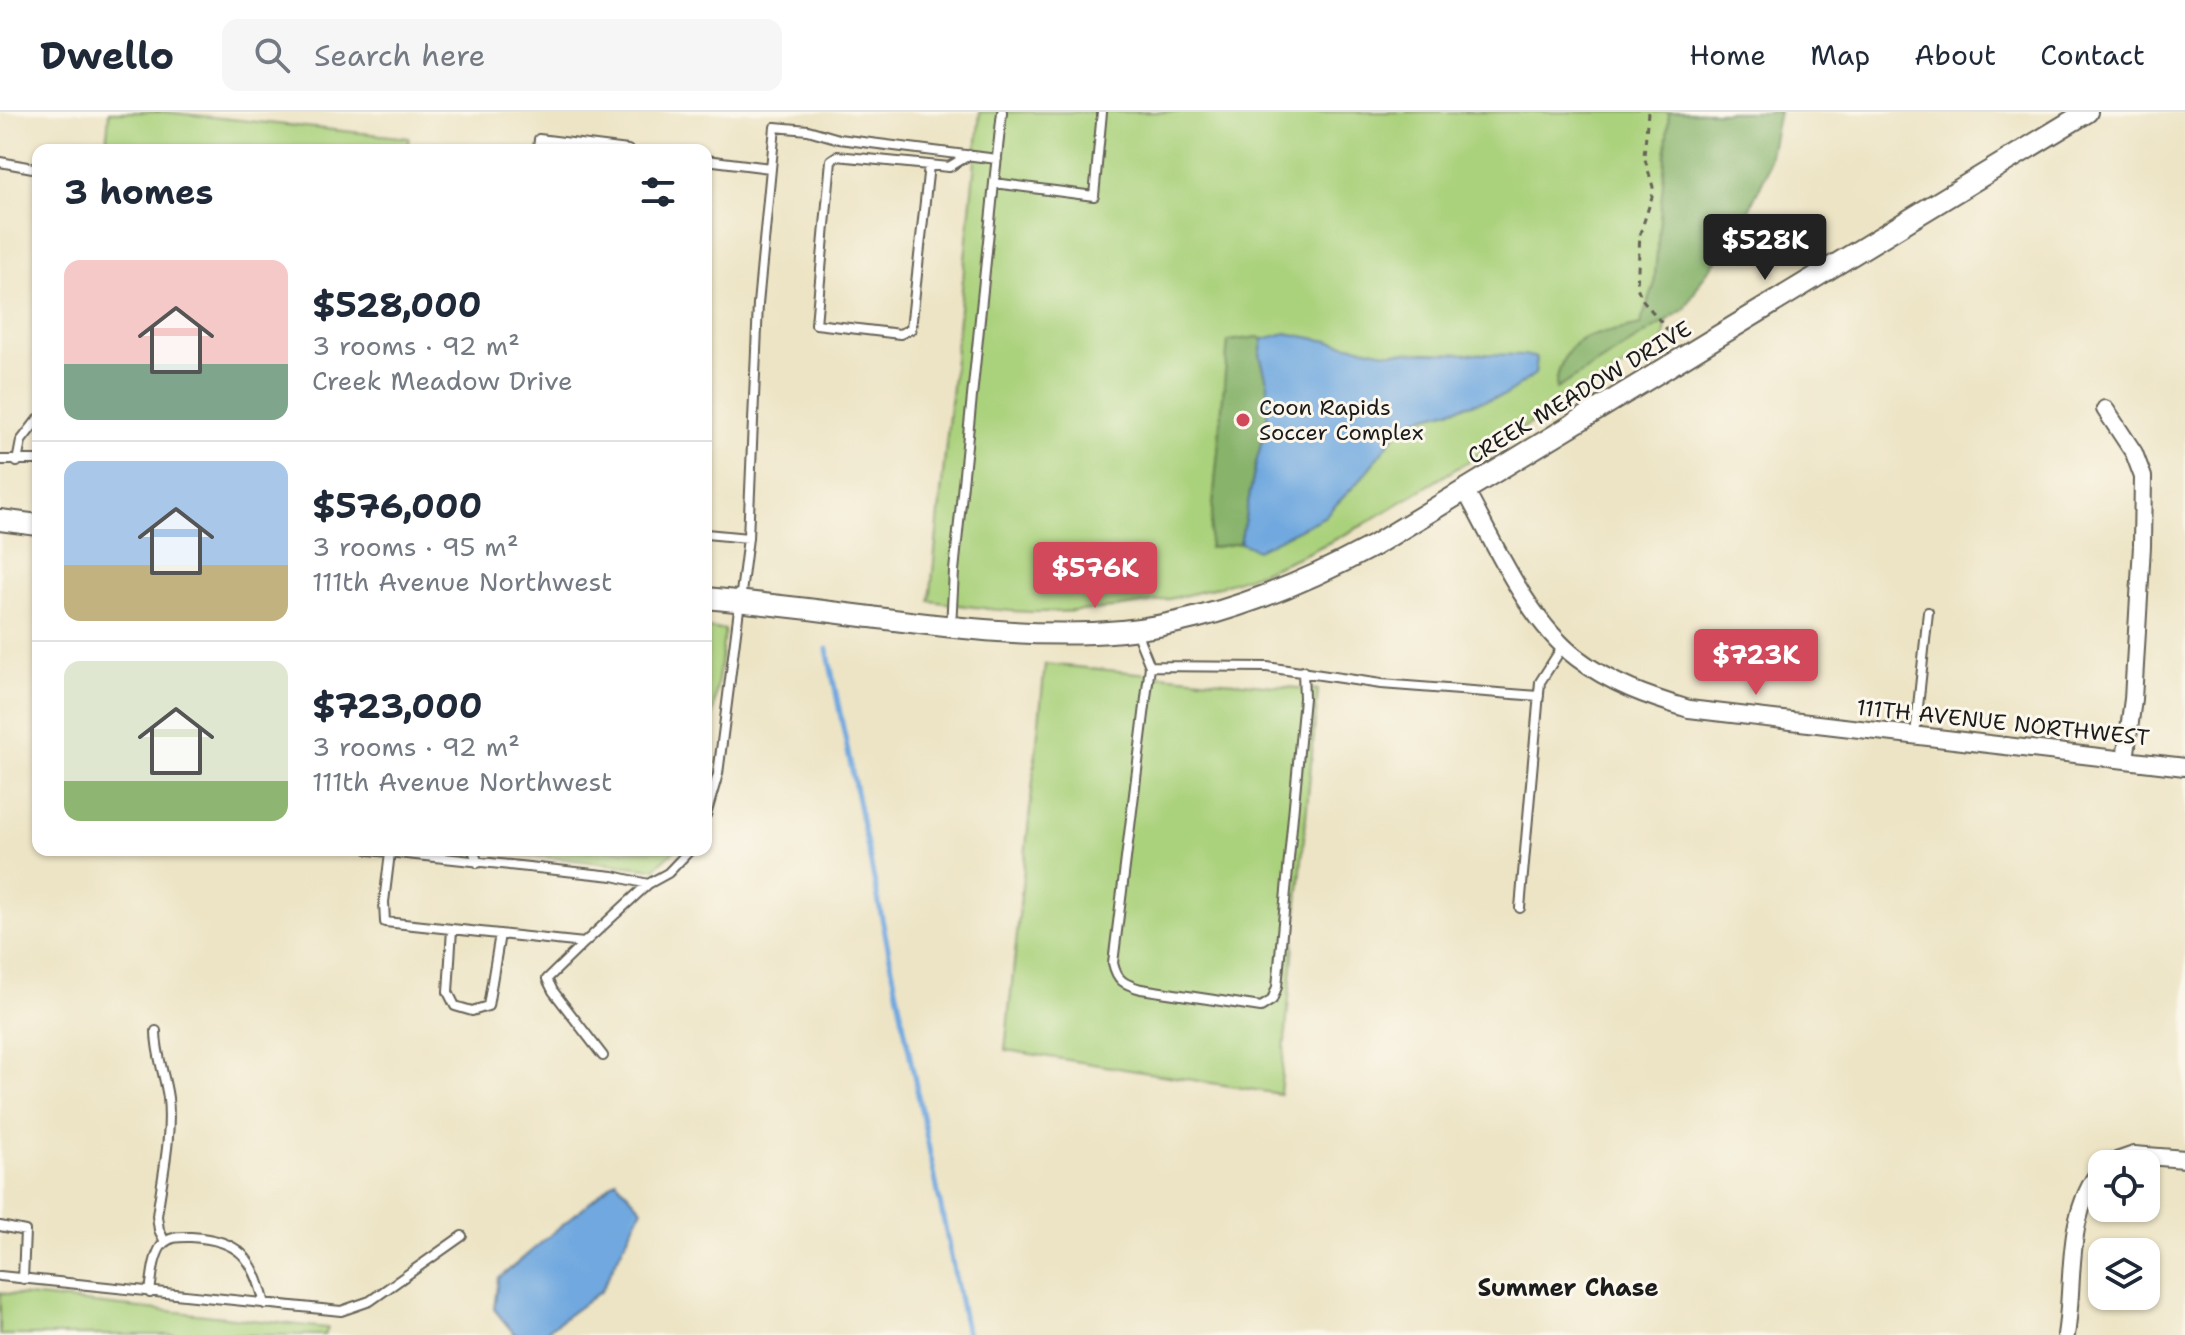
<!DOCTYPE html>
<meta charset="utf-8">
<style>
body{margin:0;font-family:"Shantell Sans",sans-serif;background:#f6f6f7;color:#1f2937;height:100vh;display:flex;flex-direction:column;font-size:30px;white-space:nowrap}
*{box-sizing:border-box;margin:0}
p{font-size:26px;color:#747a83}
.icon{flex:none;width:44px;height:44px;fill:none;stroke:currentColor;stroke-width:2;stroke-linecap:round;stroke-linejoin:round}
.map{position:relative;flex:1;overflow:hidden}
.panel{position:absolute;left:32px;top:32px;width:680px;height:712px;display:flex;flex-direction:column;background:#fff;border-radius:16px;box-shadow:0 2px 6px #0004}
.panel>*{flex:none}
.tools{position:absolute;left:2088px;top:1038px;display:grid;gap:16px}
.tools a{display:grid;place-items:center;width:72px;height:72px;border-radius:16px;background:#fff;box-shadow:0 2px 6px #0004;font-size:40px}
.price{position:absolute;translate:-50% -68px;padding:0 18px;border-radius:8px;background:#d1495b;color:#fff;font-size:26px;line-height:52px;filter:drop-shadow(0 2px 4px #0008)}
.price::after{content:'';position:absolute;left:50%;top:48px;width:24px;height:18px;margin-left:-12px;background:inherit;clip-path:polygon(0 0,100% 0,50% 100%)}
.price.current{background:#222;color:#fff}
ul{padding:0;list-style:none}
li{display:flex;align-items:center;gap:24px;height:200px;padding:0 32px}
li+li{border-top:2px solid #e0e1e3}
li span{display:grid;place-items:center;flex:none;width:224px;height:160px;border-radius:16px;color:#555}
li>.icon{margin-inline-start:auto}
span .icon{width:96px;height:96px;fill:#fffc;stroke-width:1}
li b{font-size:34px}
h2{display:flex;justify-content:space-between;align-items:center;height:96px;padding:0 32px;font-size:34px}
header{display:flex;align-items:center;gap:48px;box-sizing:border-box;height:112px;padding:0 40px;background:#fff;border-bottom:2px solid #e0e1e3}
header strong{font-size:38px}
nav{display:flex;gap:44px;margin-inline-start:auto;font-size:28px}
.search{width:560px;height:72px;background:#f6f6f7;display:flex;align-items:center;gap:20px;box-sizing:border-box;padding:0 28px;border-radius:16px;color:#747a83;font-size:30px}
.map>svg:first-child{display:block}
.green{fill:#aad17b;stroke:#63764c;stroke-width:2}
.forest{fill:#87b36b;stroke:#526844;stroke-width:2}
.water{fill:#70a8df;stroke:#46627e;stroke-width:2}
.lines{fill:none;stroke-linecap:round;stroke-linejoin:round}
.stream{stroke:#70a8df;stroke-width:5}
.service-casing{stroke:#656257;stroke-width:12}
.minor-casing{stroke:#656257;stroke-width:20}
.tertiary-casing{stroke:#656257;stroke-width:24}
.path{stroke:#656257;stroke-width:3;stroke-dasharray:6 6;stroke-linecap:butt}
.service{stroke:#fff;stroke-width:8}
.minor{stroke:#fff;stroke-width:16}
.tertiary{stroke:#fff;stroke-width:20}
.poi-dot{fill:#d1495b;stroke:#fbf7ec;stroke-width:3}
.labels{text-anchor:middle;stroke-width:6;stroke-linejoin:round;paint-order:stroke}
.street-label{font-size:22px;fill:#1c1c1c;stroke:#fbf7ec}
.poi-label{font-size:22px;fill:#1c1c1c;stroke:#fbf7ec;text-anchor:start}
.neighbourhood-label{font-size:24px;font-weight:bold;fill:#1c1c1c;stroke:#fbf7ec}
</style>
<header>
<strong>Dwello</strong>
<div class="search"><svg class="icon" aria-label="search" viewBox="0 0 24 24"><circle cx="10" cy="10" r="6"/><path d="M15 15l6 6"/></svg>Search here</div>
<nav><a>Home</a><a>Map</a><a>About</a><a>Contact</a></nav>
</header>
<div class="map">
<svg width="2185" height="1223" viewBox="0 0 2185 1223">
<rect width="100%" height="100%" fill="#fbf7ec"/>
<filter id="ink" filterUnits="userSpaceOnUse"><feTurbulence type="fractalNoise" baseFrequency=".0125" numOctaves="2"/><feDisplacementMap in="SourceGraphic" scale="16" xChannelSelector="R" yChannelSelector="G"/><feConvolveMatrix kernelMatrix="1 2 1 2 8 2 1 2 1" color-interpolation-filters="sRGB"/></filter>
<filter id="wash" filterUnits="userSpaceOnUse"><feTurbulence type="fractalNoise" baseFrequency=".006" numOctaves="4" result="noise"/><feDisplacementMap in="SourceGraphic" scale="32" xChannelSelector="R" yChannelSelector="G"/><feGaussianBlur stdDeviation="1.8" result="paint"/><feColorMatrix in="noise" values="0 0 0 0 0 0 0 0 0 0 0 0 0 0 0 0 0 1.4 0 .05"/><feComposite in="paint" operator="in"/></filter>
<g filter="url(#wash)">
<rect width="100%" height="100%" fill="#ede4c5"/>
<path class="green" d="M 109,0 L 165,0 L 409,26 L 408,38 L 106,38 Z
M 980,0 L 1686,0 L 1664,231 L 1363,413 C 1262,468 1163,499 1047,500 C 1008,501 969,494 930,489 Z
M 706,516 L 725,518 L 706,652 Z
M 1045,552 L 1318,578 L 1280,982 L 1005,938 Z
M 483,738 L 675,738 L 654,757 Z
M 0,1181 L 328,1216 L 325,1223 L 0,1223 Z"/>
<path class="forest" d="M 1669,0 L 1779,0 L 1766,62 L 1739,119 L 1702,167 L 1685,197 L 1556,277 C 1556,260 1565,236 1582,227 C 1592,222 1626,217 1640,213 L 1654,174 Z
M 1258,225 L 1263,227 L 1260,243 L 1268,272 L 1267,311 L 1256,351 L 1240,431 L 1209,436 L 1228,229 Z"/>
<path class="water" d="M 1286,221 L 1386,240 L 1524,243 L 1537,246 L 1535,262 L 1506,283 L 1405,310 L 1360,368 L 1324,405 L 1257,438 L 1240,431 L 1256,351 L 1267,311 L 1268,272 L 1260,243 L 1263,227 Z
M 616,1068 L 642,1097 L 601,1179 L 541,1223 L 515,1223 L 494,1197 L 498,1167 Z"/>
<g class="lines">
<path class="stream" d="M 827,537 L 967,1223"/>
</g>
</g>
<g filter="url(#ink)">
<g class="lines">
<defs>
<path id="service" d="M 1002,0 L 994,71 L 1094,84 L 1102,0
M 538,38 L 539,27 L 628,38
M 706,48 L 770,56
M 0,50 L 38,57
M 929,53 L 911,217 L 900,222 L 816,212 L 831,48 L 837,44 L 949,55 L 969,43
M 0,348 L 38,348
M 17,350 L 21,329 L 38,307
M 706,422 L 748,426
M 951,515 L 954,459 L 994,71
M 1135,517 L 1150,554 L 1267,555 L 1381,572 L 1539,584
M 1150,554 L 1113,851 C 1117,869 1124,872 1141,877 L 1261,895 L 1272,888 L 1277,875 L 1304,586 L 1303,559
M 1915,623 L 1928,500
M 706,703 L 718,662 L 748,426 L 758,192 L 775,15 L 808,18 L 839,27 L 997,47
M 369,738 L 613,764 L 648,772 L 668,761 L 690,738
M 473,738 L 478,751
M 390,741 L 384,790 L 385,810 L 584,831 L 648,772
M 1520,796 L 1540,570 L 1563,534
M 452,817 L 448,880 L 455,894 L 472,899 L 488,894 L 500,822
M 584,831 L 547,867 L 553,879 L 603,944
M 156,919 C 156,943 165,963 168,986 C 172,1025 162,1066 157,1104 L 159,1118 L 165,1130
M 0,1114 L 25,1119 L 23,1167
M 0,1164 L 341,1199 L 370,1189 L 462,1124
M 150,1181 C 152,1166 153,1145 162,1133 C 170,1124 180,1125 191,1125 C 240,1128 253,1145 265,1192"/>
<path id="minor" d="M 2105,297 L 2134,341 L 2143,365 L 2142,434 L 2133,587 L 2125,648
M 1465,378 C 1495,432 1527,508 1577,546 C 1611,572 1649,585 1689,597 L 2185,655
M 2108,1052 L 2134,1043 L 2185,1047
M 2066,1223 C 2075,1167 2064,1104 2102,1056"/>
<path id="tertiary" d="M 0,408 L 38,413
M 706,486 C 758,491 811,497 863,504 C 949,515 1035,527 1122,519 C 1211,510 1295,476 1373,434 L 2087,0"/>
</defs>
<use href="#service" class="service-casing"/>
<use href="#minor" class="minor-casing"/>
<use href="#tertiary" class="tertiary-casing"/>
<path class="path" d="M 1648,0 L 1644,44 L 1653,75 L 1652,85 L 1640,122 L 1637,175 L 1642,187 L 1669,220"/>
<use href="#service" class="service"/>
<use href="#minor" class="minor"/>
<use href="#tertiary" class="tertiary"/>
</g>
</g>
<circle class="poi-dot" cx="1243" cy="308" r="8"/>
<g class="labels">
<g class="street-label">
<text transform="translate(1579 280) rotate(-31)" y="8">CREEK MEADOW DRIVE</text>
<text transform="translate(2003 610) rotate(6)" y="8">111TH AVENUE NORTHWEST</text>
</g>
<g class="poi-label">
<text x="1259" y="303">Coon Rapids<tspan x="1259" dy="25">Soccer Complex</tspan></text>
</g>
<g class="neighbourhood-label">
<text x="1568" y="1184">Summer Chase</text>
</g>
</g>
</svg>
<div class="tools">
<a><svg class="icon" aria-label="locate" viewBox="0 0 24 24"><circle cx="12" cy="12" r="6"/><path d="M12 2v4M12 18v4M2 12h4M18 12h4"/></svg></a>
<a><svg class="icon" aria-label="layers" viewBox="0 0 24 24"><path d="M12 4l9 5-9 5-9-5zM3 14l9 5 9-5"/></svg></a>
</div>
<b class="price current" style="left:1765px;top:170px">$528K</b>
<b class="price" style="left:1095px;top:498px">$576K</b>
<b class="price" style="left:1756px;top:585px">$723K</b>
<section class="panel">
<h2>3 homes<svg class="icon" aria-label="filters" viewBox="0 0 24 24"><path d="M4 7h16M4 17h16"/><circle cx="9" cy="7" r="2"/><circle cx="15" cy="17" r="2"/></svg></h2>
<ul>
<li><span style="background:linear-gradient(#f6c9c9 65%,#7fa58c 0)"><svg class="icon" aria-label="home" viewBox="0 0 24 24"><path d="M3 11l9-7 9 7M6 9v11h12V9"/></svg></span><div><b>$528,000</b><p>3 rooms · 92 m²</p><p>Creek Meadow Drive</p></div></li>
<li><span style="background:linear-gradient(#a9c7e8 65%,#c2b280 0)"><svg class="icon" aria-label="home" viewBox="0 0 24 24"><path d="M3 11l9-7 9 7M6 9v11h12V9"/></svg></span><div><b>$576,000</b><p>3 rooms · 95 m²</p><p>111th Avenue Northwest</p></div></li>
<li><span style="background:linear-gradient(#dfe7d0 75%,#8fb573 0)"><svg class="icon" aria-label="home" viewBox="0 0 24 24"><path d="M3 11l9-7 9 7M6 9v11h12V9"/></svg></span><div><b>$723,000</b><p>3 rooms · 92 m²</p><p>111th Avenue Northwest</p></div></li>
</ul>
</section>
</div>
